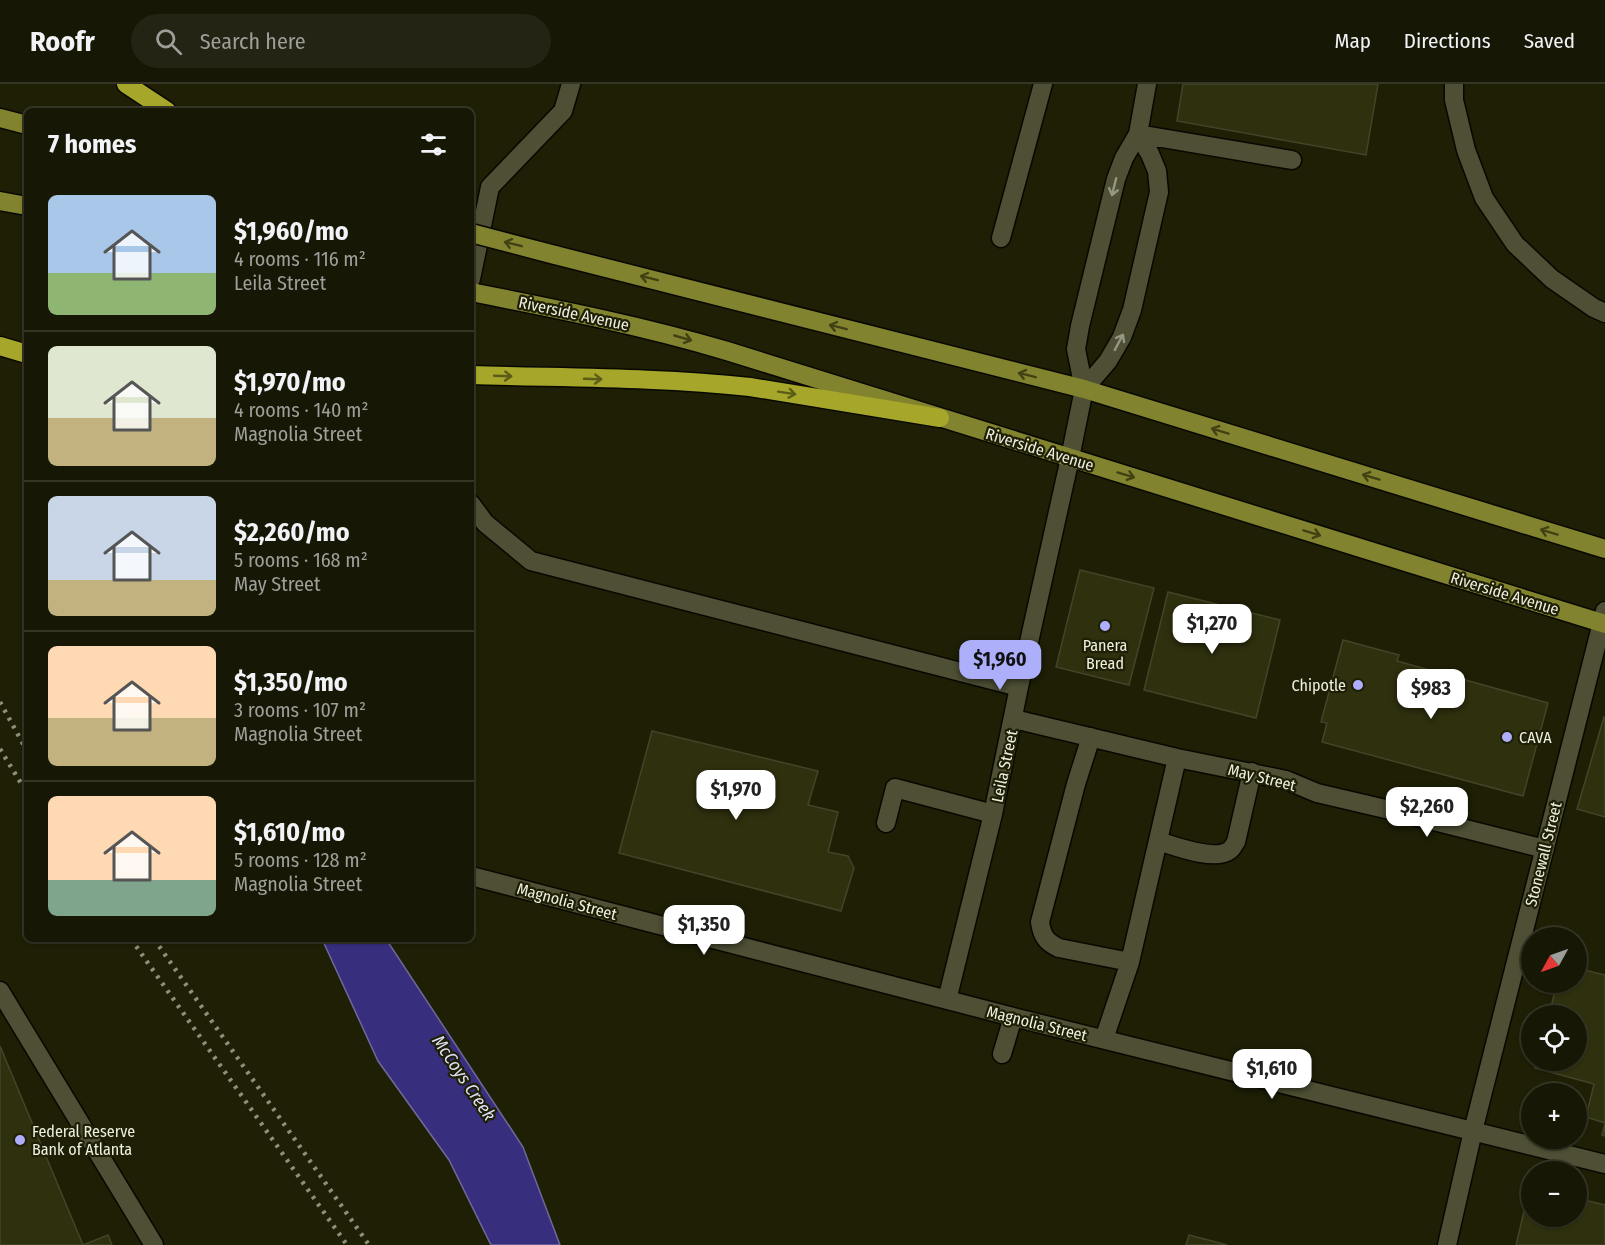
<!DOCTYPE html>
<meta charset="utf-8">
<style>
body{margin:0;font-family:"Fira Sans Condensed",sans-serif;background:#232413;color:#f1f3f6;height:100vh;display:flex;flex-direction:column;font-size:22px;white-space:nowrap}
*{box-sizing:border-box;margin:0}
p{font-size:20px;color:#9e9f9a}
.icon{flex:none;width:33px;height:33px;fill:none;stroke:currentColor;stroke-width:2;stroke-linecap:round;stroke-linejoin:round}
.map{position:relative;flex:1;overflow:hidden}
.drawer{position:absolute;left:24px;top:24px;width:450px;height:834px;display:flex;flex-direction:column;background:#161704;border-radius:9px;box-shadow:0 2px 4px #0004,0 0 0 2px #353626}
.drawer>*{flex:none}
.needle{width:39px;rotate:230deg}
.buttons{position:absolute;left:1521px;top:843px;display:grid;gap:12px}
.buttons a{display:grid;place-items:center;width:66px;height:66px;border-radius:50%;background:#161704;box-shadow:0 2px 4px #0004,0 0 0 2px #353626;font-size:30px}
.price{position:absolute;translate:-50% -51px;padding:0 14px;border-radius:12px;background:#fff;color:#222;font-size:20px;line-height:39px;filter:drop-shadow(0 2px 3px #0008)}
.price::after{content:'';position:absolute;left:50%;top:36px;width:18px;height:14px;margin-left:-9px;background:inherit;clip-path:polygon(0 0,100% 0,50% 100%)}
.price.active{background:#adaffb;color:#111}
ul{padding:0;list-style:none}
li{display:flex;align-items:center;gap:18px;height:150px;padding:0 24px}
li+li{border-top:2px solid #353626}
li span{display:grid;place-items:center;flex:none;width:168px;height:120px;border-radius:9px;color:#555}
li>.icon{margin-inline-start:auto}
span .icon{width:72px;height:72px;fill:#fffc;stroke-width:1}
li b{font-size:26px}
h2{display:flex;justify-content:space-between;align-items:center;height:72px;padding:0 24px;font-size:26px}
header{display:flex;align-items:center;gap:36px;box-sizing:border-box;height:84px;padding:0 30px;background:#161704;border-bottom:2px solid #353626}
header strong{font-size:28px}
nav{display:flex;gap:33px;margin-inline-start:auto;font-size:21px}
.search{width:420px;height:54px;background:#232413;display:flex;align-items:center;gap:15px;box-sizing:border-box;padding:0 21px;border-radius:33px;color:#9e9f9a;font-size:22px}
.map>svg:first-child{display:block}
.water{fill:#372f7d;stroke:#6e699a;stroke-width:1.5}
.building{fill:#2f300e;stroke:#434429;stroke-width:1.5}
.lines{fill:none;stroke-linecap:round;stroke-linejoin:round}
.minor-casing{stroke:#090800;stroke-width:21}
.major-casing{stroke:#090800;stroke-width:21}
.highway-casing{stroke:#090800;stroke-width:21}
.minor{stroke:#4e4f34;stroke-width:18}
.major{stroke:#82832e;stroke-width:18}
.highway{stroke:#a5a62a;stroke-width:18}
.rail{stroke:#8e8f7b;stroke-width:4.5;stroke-dasharray:3 6;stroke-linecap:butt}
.major-bridge-casing{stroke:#090800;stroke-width:21;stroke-linecap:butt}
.major-bridge{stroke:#82832e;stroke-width:18}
.oneway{stroke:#969781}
.oneway2{stroke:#414213}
.oneway3{stroke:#5b5c16}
.poi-dot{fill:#adaffb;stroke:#1e1f05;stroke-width:2}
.labels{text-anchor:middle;stroke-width:4.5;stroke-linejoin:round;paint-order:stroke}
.street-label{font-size:16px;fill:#eeefdf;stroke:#1e1f05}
.poi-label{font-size:16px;fill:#eeefdf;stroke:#1e1f05;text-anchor:start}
.water-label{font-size:18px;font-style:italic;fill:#dddff6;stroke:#1e1f05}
</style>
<header>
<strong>Roofr</strong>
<div class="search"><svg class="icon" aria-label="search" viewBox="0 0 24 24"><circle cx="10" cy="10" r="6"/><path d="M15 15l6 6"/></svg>Search here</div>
<nav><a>Map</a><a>Directions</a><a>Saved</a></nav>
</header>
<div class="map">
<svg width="1605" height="1161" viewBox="0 0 1605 1161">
<rect width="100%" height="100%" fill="#1e1f05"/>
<path class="water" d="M 322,855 L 386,855 L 523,1063 L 560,1161 L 491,1161 L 449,1076 L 378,977 Z"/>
<path class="building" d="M 1183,0 L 1378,0 L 1366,71 L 1177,37 Z
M 1080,486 L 1154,504 L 1129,601 L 1056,583 Z
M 1168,508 L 1280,536 L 1256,634 L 1144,606 Z
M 1343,556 L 1399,571 L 1397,577 L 1548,619 L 1523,712 L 1322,658 L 1327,639 L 1321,638 Z
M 1604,633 L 1605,634 L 1605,733 L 1577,725 Z
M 652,647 L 818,687 L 808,721 L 838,728 L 828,768 L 848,772 L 854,784 L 841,827 L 619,769 Z
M 1576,884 L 1605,891 L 1605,1052 L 1602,1051 L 1605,1039 L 1586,1033 L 1594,1000 L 1535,984 L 1537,976 L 1576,976 L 1576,932 L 1549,932 L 1557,898 L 1576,898 Z
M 0,962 L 83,1161 L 108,1151 L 112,1161 L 0,1161 Z
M 1530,1102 L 1532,1103 L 1532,1132 L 1576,1132 L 1576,1114 L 1605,1121 L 1605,1161 L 1516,1161 Z
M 1189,1151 L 1227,1161 L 1186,1161 Z"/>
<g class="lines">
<defs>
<path id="minor" d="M 1147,0 L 1138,50 L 1292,76
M 1454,0 L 1454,16 L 1466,66 L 1484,114 L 1515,160 L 1552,195 L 1594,224 L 1605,229
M 1001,154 L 1043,0
M 471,195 L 490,103 L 563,27 L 571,0
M 471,420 L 485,439 L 531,477 L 1019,603
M 1014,635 L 1177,674 L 1286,696 L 1317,709 L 1394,727 L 1545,765
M 1091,653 L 1076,700 L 1040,838 C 1042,852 1046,858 1059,864 L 1130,878
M 886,739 L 895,704 L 993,730
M 1158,757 C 1175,762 1215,778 1230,766 C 1233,764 1234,760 1236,758 L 1252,688
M 471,792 L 1013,933 L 1605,1080
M 0,907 L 154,1161
M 947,916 L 993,730 L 1019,603 L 1070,374 L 1084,305 L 1076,265 L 1080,242 L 1116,95 L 1124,74 L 1138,50 L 1150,70 L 1157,87 L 1159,108 L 1132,226 L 1122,253 L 1108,277 L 1084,305
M 1104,955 L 1130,878 L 1177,674
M 1002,970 L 1013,933
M 1447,1161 L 1473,1047 L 1605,527"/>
<path id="major" d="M 0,34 L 27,41
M 0,117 L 27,122
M 555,171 L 1084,305 L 1605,465
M 471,208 C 557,225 643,242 727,267 L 1605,540"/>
<path id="highway" d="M 126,0 L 167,27
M 0,262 L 27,270
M 471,291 C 564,294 657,293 750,303 L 940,334"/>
</defs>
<use href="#minor" class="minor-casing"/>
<use href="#major" class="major-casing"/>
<use href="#highway" class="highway-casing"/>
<use href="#minor" class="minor"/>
<use href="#major" class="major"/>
<use href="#highway" class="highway"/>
<path class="rail" d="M 0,618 L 27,667
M 0,665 L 27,709
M 131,855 L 347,1161
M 154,855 L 369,1161"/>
<defs>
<path id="major-bridge" d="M 471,149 L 555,171"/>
</defs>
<use href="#major-bridge" class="major-bridge-casing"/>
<use href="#major-bridge" class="major-bridge"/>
</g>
<defs><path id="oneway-shaft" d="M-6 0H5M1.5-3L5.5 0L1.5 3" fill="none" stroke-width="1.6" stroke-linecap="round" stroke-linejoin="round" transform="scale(1.5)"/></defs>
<g class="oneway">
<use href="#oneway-shaft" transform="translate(1114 103) rotate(104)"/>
<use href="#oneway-shaft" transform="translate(1119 258) rotate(-62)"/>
</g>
<g class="oneway2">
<use href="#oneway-shaft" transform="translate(513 160) rotate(-166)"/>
<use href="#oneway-shaft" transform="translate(649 194) rotate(-166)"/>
<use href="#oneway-shaft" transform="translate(838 243) rotate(-166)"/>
<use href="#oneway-shaft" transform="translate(683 254) rotate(16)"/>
<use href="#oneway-shaft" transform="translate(1027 291) rotate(-166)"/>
<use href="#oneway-shaft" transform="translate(1220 347) rotate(-163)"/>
<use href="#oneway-shaft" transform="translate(1126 391) rotate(17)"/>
<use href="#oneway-shaft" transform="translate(1371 393) rotate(-163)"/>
<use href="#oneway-shaft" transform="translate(1549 448) rotate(-163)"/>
<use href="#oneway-shaft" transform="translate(1312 449) rotate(17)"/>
</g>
<g class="oneway3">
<use href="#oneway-shaft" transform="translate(503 292) rotate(2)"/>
<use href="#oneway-shaft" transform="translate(593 295) rotate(2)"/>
<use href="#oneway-shaft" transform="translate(787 309) rotate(9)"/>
</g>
<g class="poi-dot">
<circle cx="1105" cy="542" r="6"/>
<circle cx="1358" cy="601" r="6"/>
<circle cx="1507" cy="653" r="6"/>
<circle cx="20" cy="1056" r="6"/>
</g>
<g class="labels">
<g class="street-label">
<text transform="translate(574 229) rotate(12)" y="6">Riverside Avenue</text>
<text transform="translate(1040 365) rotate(17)" y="6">Riverside Avenue</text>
<text transform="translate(1505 509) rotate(17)" y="6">Riverside Avenue</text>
<text transform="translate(1004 682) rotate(-78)" y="6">Leila Street</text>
<text transform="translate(1262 693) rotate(14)" y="6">May Street</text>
<text transform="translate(1543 770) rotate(-76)" y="6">Stonewall Street</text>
<text transform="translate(567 817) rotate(15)" y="6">Magnolia Street</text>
<text transform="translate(1037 939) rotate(14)" y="6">Magnolia Street</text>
</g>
<g class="poi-label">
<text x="1105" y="567" text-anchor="middle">Panera<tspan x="1105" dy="18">Bread</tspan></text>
<text x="1346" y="607" text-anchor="end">Chipotle</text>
<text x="1519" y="659">CAVA</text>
<text x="32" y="1053">Federal Reserve<tspan x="32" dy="18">Bank of Atlanta</tspan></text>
</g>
<g class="water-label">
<text transform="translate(464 994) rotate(56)" y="6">McCoys Creek</text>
</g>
</g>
</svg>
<div class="buttons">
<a><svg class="needle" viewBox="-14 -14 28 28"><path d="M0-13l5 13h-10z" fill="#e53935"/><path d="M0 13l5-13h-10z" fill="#9e9f9a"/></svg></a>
<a><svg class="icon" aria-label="locate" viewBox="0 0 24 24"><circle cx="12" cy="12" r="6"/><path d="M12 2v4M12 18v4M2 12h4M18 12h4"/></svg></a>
<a>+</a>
<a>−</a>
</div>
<b class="price" style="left:1212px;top:571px">$1,270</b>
<b class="price active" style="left:1000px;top:607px">$1,960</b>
<b class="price" style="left:1431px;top:636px">$983</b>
<b class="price" style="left:736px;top:737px">$1,970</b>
<b class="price" style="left:1427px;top:754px">$2,260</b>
<b class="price" style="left:704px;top:872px">$1,350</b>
<b class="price" style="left:1272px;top:1016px">$1,610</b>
<section class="drawer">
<h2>7 homes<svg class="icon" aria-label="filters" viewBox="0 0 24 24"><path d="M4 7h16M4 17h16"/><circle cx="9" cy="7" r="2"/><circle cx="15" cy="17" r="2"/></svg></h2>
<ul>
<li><span style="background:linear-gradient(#a9c7e8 65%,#8fb573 0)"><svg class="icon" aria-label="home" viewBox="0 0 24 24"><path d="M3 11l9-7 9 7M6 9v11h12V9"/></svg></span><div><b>$1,960/mo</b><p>4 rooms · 116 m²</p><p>Leila Street</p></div></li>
<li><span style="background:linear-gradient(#dfe7d0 60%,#c2b280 0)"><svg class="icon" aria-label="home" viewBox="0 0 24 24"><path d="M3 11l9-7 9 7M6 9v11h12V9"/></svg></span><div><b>$1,970/mo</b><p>4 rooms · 140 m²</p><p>Magnolia Street</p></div></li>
<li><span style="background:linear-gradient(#c9d6e8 70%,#c2b280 0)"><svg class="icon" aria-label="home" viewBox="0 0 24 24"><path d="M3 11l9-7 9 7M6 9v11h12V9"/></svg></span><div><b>$2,260/mo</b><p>5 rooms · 168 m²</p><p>May Street</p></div></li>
<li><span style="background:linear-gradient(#ffd9b3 60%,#c2b280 0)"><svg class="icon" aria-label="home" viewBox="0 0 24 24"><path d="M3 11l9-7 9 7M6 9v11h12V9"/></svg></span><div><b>$1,350/mo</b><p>3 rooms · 107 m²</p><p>Magnolia Street</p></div></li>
<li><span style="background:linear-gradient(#ffd9b3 70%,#7fa58c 0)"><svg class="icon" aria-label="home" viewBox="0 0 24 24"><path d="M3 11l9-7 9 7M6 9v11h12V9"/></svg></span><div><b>$1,610/mo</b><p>5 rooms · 128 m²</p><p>Magnolia Street</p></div></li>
</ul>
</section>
</div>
